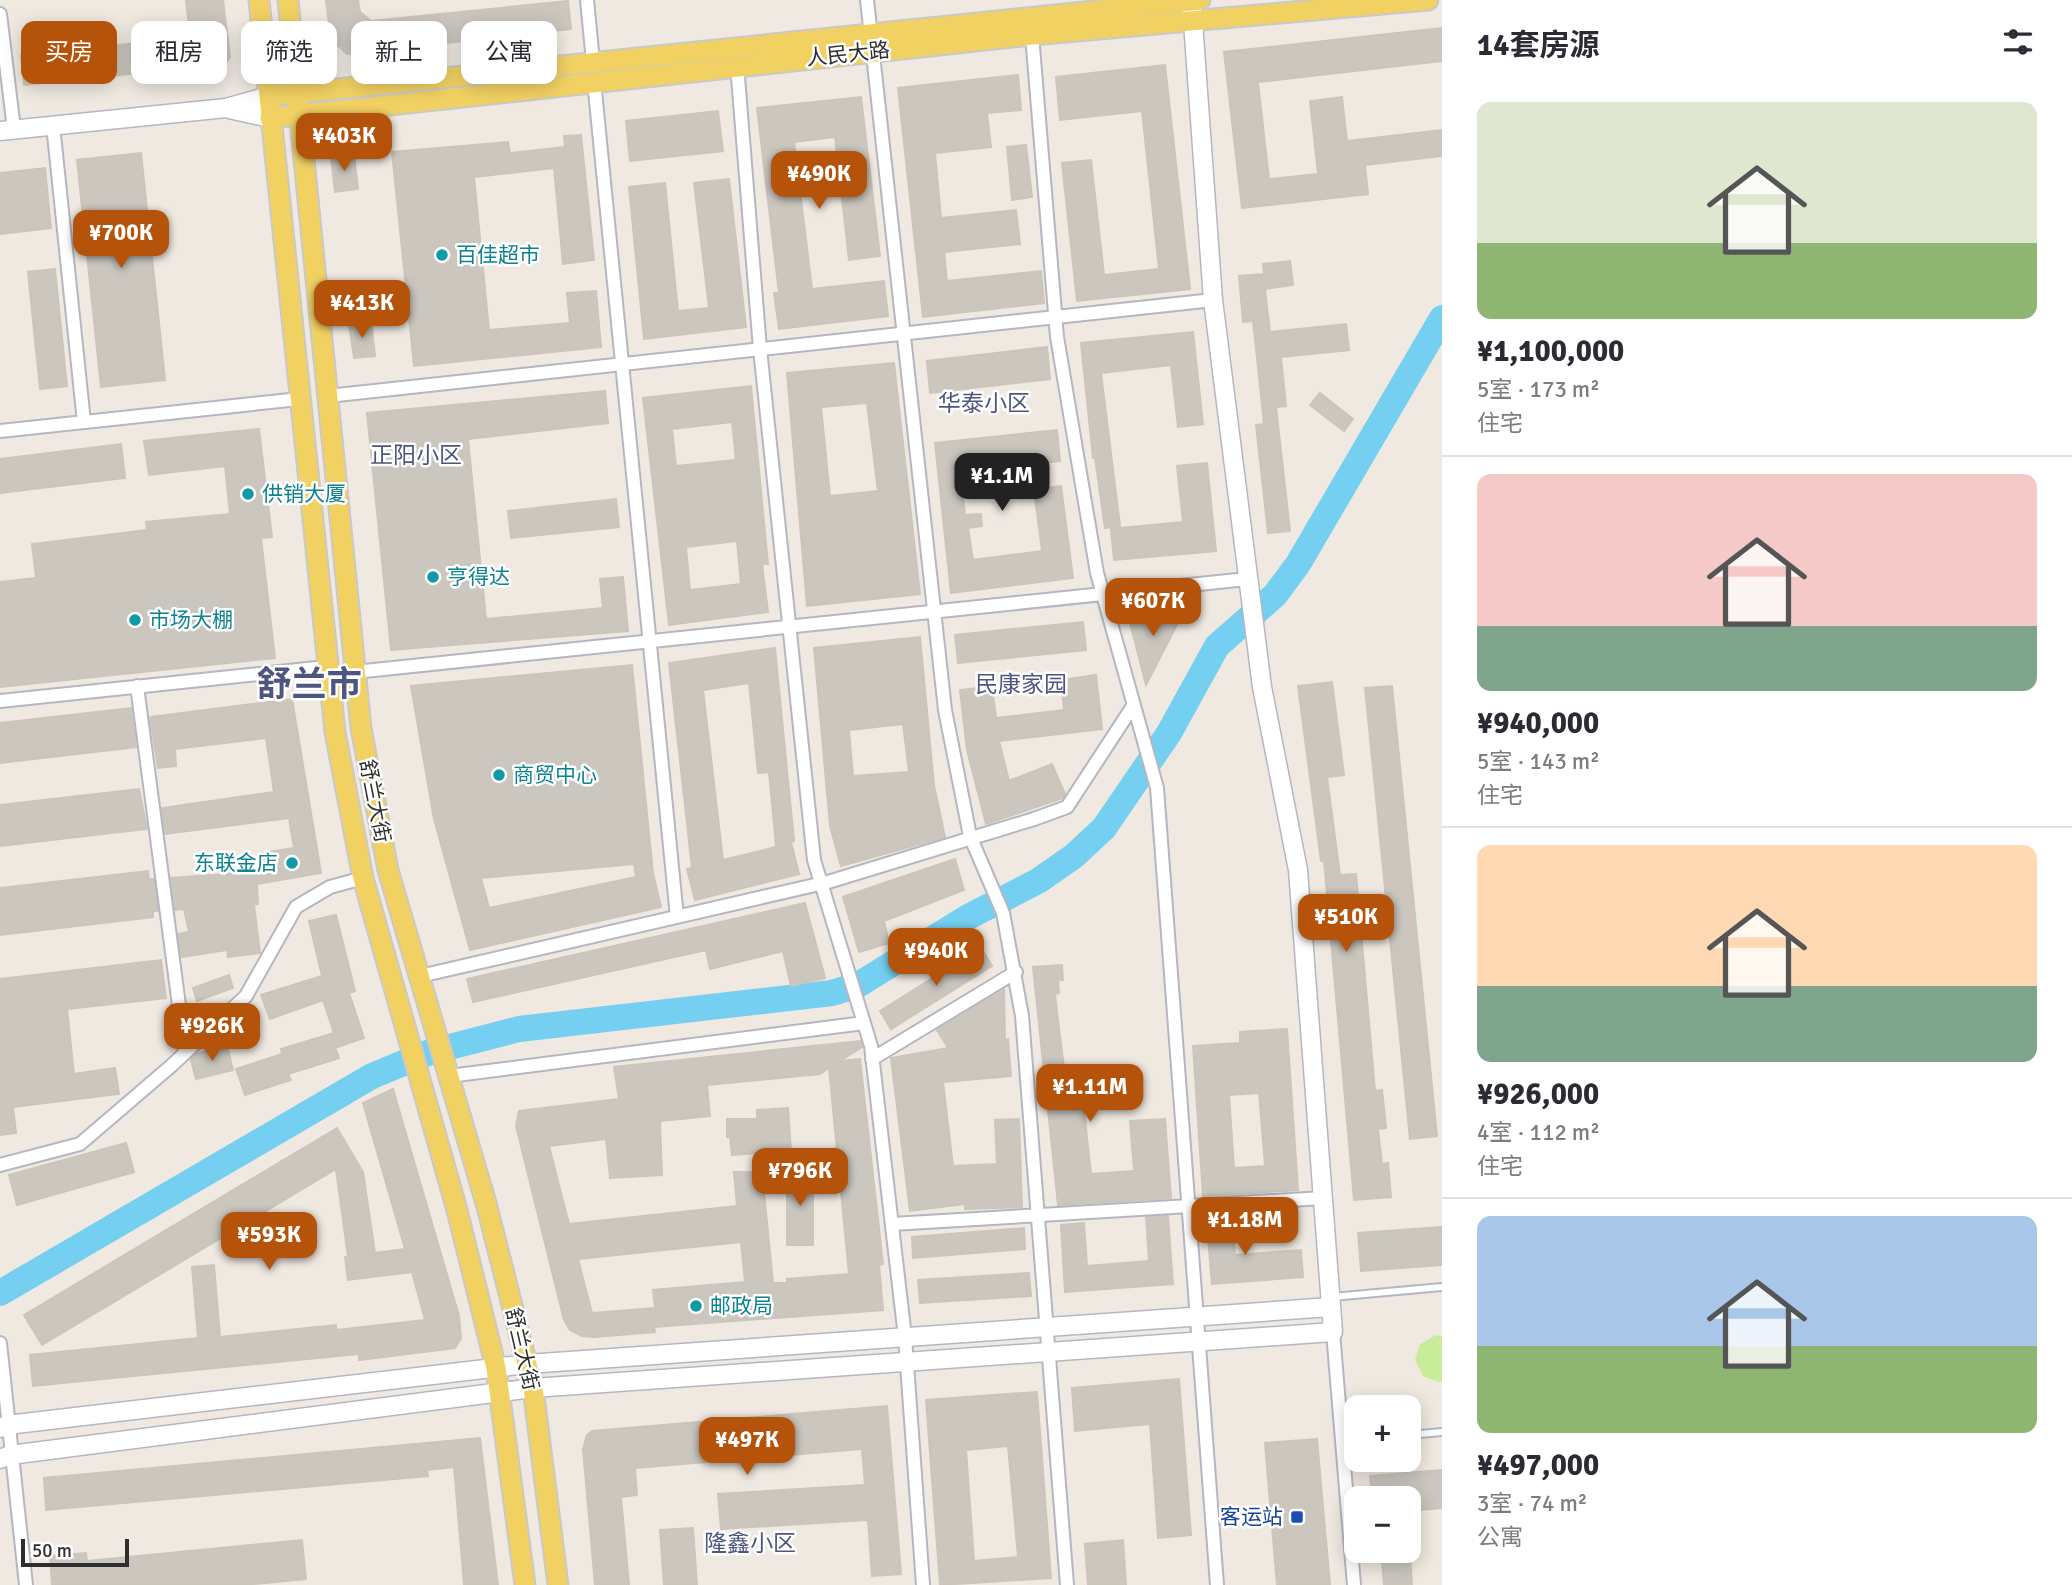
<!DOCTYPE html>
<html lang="zh">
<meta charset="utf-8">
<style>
body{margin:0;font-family:Signika,"Noto Sans SC",sans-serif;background:#f7f7f7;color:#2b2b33;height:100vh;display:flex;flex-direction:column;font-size:26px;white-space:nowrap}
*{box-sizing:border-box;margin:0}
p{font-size:23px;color:#7c7c81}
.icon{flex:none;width:38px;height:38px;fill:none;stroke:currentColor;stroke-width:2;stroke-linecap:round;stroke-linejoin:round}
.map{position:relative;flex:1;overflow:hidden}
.side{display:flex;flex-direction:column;background:#fff;width:630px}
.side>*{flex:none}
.top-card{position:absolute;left:21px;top:21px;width:665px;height:63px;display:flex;gap:14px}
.buttons{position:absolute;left:1344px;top:1395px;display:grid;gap:14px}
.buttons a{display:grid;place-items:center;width:77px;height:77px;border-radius:14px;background:#fff;box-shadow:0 4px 18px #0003;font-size:35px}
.scale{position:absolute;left:21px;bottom:18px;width:108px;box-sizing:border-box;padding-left:7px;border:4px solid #2e2e2e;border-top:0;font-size:19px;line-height:24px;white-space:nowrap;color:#2e2e2e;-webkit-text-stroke:5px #fff;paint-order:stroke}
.price{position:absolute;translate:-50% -60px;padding:0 16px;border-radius:14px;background:#b45309;color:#fff;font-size:23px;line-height:46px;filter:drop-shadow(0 2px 4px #0008)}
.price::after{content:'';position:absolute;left:50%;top:42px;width:21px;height:16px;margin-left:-10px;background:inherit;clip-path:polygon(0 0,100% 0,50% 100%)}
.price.on{background:#222;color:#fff}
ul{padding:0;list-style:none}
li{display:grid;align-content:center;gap:14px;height:371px;padding:0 35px}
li+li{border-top:2px solid #e1e1e2}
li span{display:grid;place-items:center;height:217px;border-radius:14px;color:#555}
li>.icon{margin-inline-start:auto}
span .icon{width:126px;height:126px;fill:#fffc;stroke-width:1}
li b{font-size:30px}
h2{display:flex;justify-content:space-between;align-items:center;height:84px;padding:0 35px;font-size:30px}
.tag{padding:0 24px;border-radius:14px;background:#fff;box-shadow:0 4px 18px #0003;font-size:24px;line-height:63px}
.tag.on{background:#b45309;color:#fff}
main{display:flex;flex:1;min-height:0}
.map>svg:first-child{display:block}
.pitch{fill:#c9ec9a}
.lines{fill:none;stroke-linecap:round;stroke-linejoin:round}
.river{stroke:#75cff0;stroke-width:26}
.building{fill:#cbc7bf;stroke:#cbc5ba;stroke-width:2;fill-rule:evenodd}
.lane-casing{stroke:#b4b7c1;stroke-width:10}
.street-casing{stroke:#b4b7c1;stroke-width:16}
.secondary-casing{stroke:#b4b7c1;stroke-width:21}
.primary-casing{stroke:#c9c9c9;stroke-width:23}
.lane{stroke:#fff;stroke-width:6}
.street{stroke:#fff;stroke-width:12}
.secondary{stroke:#fff;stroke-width:18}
.primary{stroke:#f2d163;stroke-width:19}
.culture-dot{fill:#0f9aa8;stroke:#fff;stroke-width:2.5}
.transit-dot{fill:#1a4fb4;stroke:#fff;stroke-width:2.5}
.labels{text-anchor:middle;stroke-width:5;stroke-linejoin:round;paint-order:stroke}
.street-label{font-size:21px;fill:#2e2e2e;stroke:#fff}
.culture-label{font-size:21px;fill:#0d838f;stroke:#fff;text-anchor:start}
.transit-label{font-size:21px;fill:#164399;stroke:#fff;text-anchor:end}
.neighbourhood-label{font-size:23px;fill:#4d5680;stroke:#fff}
.town-label{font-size:35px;font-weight:bold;fill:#4d5680;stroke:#fff}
</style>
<main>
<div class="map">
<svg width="1442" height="1585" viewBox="0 0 1442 1585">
<rect width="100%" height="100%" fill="#efe9e1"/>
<path class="pitch" d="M 1436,1335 L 1442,1336 L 1442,1381 L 1439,1382 L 1423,1376 L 1415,1360 L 1420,1344 Z"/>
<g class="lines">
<path class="river" d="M 0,1293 L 372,1076 L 430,1052 L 519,1029 L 832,993 L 858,985 L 968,917 L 1038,881 L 1074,856 L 1104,828 L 1169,733 L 1217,646 L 1275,595 L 1298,564 L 1442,318"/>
</g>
<path class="building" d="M 186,0 L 223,0 L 230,57 L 225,64 L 24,85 L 21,56 L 190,37 Z
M 326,0 L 358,0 L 360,12 L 371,21 L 568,1 L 571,29 L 347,54 L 331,39 Z
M 1442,28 L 1442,61 L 1258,82 L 1269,179 L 1318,174 L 1310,101 L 1342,97 L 1347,141 L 1442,130 L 1442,156 L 1365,165 L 1368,194 L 1242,208 L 1224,52 Z
M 1165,65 L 1190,289 L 1077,301 L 1062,163 L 1091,160 L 1104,275 L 1159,269 L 1142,111 L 1060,120 L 1056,77 Z
M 1018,75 L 1021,110 L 987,113 L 991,147 L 935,153 L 941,218 L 1016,210 L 1020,244 L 944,252 L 947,281 L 1041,271 L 1044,303 L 923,317 L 898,88 Z
M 861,97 L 880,256 L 849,260 L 835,137 L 794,142 L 812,289 L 884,281 L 888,316 L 779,329 L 774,293 L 779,293 L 757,108 Z
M 718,111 L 723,151 L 630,161 L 626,121 Z
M 581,135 L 594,260 L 563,264 L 554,168 L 474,177 L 489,330 L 570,323 L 567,293 L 596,291 L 601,347 L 414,366 L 392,152 L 508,142 L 510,153 L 565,147 L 564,136 Z
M 1026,145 L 1032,197 L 1012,200 L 1007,147 Z
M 141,153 L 165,380 L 101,387 L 77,160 Z
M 354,154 L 358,189 L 335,192 L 331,157 Z
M 45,168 L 51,228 L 0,234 L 0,173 Z
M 729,179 L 746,327 L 644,339 L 629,187 L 665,183 L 678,311 L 709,308 L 694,183 Z
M 1290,261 L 1293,285 L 1265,289 L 1270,332 L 1346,324 L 1349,350 L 1281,357 L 1286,406 L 1276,407 L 1290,531 L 1268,533 L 1256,425 L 1264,424 L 1253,321 L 1243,322 L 1239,276 L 1264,274 L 1263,264 Z
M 55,269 L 67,386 L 40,389 L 28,272 Z
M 371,321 L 375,356 L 354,358 L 349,324 Z
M 1193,332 L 1203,424 L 1178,427 L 1171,365 L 1101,373 L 1120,526 L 1105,528 L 1095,458 L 1093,458 L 1081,343 Z
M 1047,347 L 1050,379 L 930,393 L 927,361 Z
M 894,363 L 920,594 L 807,606 L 787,373 ZM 867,403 L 878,491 L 830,496 L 821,407 Z
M 751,386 L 768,564 L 762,564 L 768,612 L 669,625 L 643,398 ZM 732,422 L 736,460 L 676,466 L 672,429 ZM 737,541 L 741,584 L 690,590 L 686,547 Z
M 605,391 L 608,423 L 468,439 L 486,619 L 603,608 L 600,579 L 623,577 L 628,631 L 391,650 L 367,413 Z
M 1320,393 L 1353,419 L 1344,431 L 1310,405 Z
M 259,429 L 272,537 L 261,538 L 275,658 L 0,687 L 0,582 L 36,578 L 32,544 L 147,530 L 146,522 L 230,514 L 225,466 L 149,475 L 144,441 Z
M 1057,430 L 1060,461 L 960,472 L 965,515 L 981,514 L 982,526 L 968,528 L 973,560 L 1042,551 L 1034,490 L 1061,486 L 1073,578 L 951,593 L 935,443 Z
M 121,444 L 125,478 L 0,493 L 0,459 Z
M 1207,463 L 1216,551 L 1114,560 L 1111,529 L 1183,522 L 1177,466 Z
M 616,499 L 619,527 L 511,538 L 508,511 Z
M 1184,611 L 1146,685 L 1129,619 Z
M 1083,622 L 1086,650 L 958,663 L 955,635 Z
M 920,637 L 934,785 L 945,837 L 841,866 L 830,826 L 814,648 ZM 903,724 L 909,772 L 853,776 L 849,730 Z
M 775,648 L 794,841 L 791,842 L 799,874 L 695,900 L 687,869 L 692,868 L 669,663 ZM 749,683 L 758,773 L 769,772 L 776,847 L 723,860 L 703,690 Z
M 632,665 L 653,873 L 661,907 L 470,950 L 434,819 L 411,686 ZM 634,864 L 636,877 L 489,908 L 481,878 Z
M 1096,675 L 1102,729 L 999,741 L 1009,781 L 1052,764 L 1065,794 L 1063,798 L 986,824 L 967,750 L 960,690 L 992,686 L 996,718 L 1064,710 L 1061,680 Z
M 1332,682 L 1344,775 L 1327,777 L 1340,875 L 1356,874 L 1375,1091 L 1382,1090 L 1386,1128 L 1378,1129 L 1382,1164 L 1388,1163 L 1391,1197 L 1354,1200 L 1324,861 L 1321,861 L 1298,686 Z
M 1392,686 L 1437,1136 L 1410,1139 L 1365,688 Z
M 292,699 L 321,873 L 257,884 L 258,904 L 254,904 L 260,953 L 228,957 L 227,950 L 181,957 L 178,934 L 189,932 L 184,909 L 175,910 L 171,878 L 265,871 L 262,853 L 294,848 L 289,818 L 165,834 L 162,808 L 274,792 L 266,738 L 175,749 L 176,766 L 158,768 L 150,717 Z
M 131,708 L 136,747 L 0,763 L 0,723 Z
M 139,789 L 147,829 L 0,846 L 0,805 Z
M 955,859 L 964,890 L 884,921 L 889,943 L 859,952 L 843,897 Z
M 148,871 L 149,879 L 154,879 L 158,911 L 153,911 L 153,917 L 0,935 L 0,888 Z
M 805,903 L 825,978 L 791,986 L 783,951 L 710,969 L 706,950 L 473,1002 L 467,979 Z
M 336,915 L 355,991 L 349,993 L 364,1038 L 335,1048 L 339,1058 L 288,1074 L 291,1080 L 245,1095 L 236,1069 L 282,1054 L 281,1049 L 334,1033 L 323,1000 L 270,1019 L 261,995 L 322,976 L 309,921 Z
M 981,948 L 992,966 L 891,1029 L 880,1011 Z
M 161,960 L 166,998 L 67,1009 L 74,1074 L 115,1068 L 119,1094 L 13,1107 L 16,1133 L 0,1135 L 0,979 Z
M 1062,965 L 1063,980 L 1058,980 L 1059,993 L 1055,994 L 1058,1020 L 1065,1076 L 1080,1074 L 1091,1174 L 1134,1171 L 1130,1121 L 1165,1119 L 1171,1198 L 1058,1205 L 1033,967 Z
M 229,975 L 233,988 L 197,1001 L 193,988 Z
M 1004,990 L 1005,1040 L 1008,1039 L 1011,1076 L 943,1082 L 953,1166 L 997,1164 L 995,1120 L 1019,1119 L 1022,1207 L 965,1209 L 965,1204 L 910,1211 L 891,1058 L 948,1048 L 937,1030 Z
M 1287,1029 L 1298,1190 L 1203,1196 L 1193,1046 L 1240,1043 L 1240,1032 ZM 1259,1093 L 1265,1166 L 1234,1168 L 1229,1095 Z
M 860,1041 L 862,1047 L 840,1061 L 860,1059 L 883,1264 L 879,1265 L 883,1310 L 654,1327 L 655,1332 L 594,1337 L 582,1336 L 570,1330 L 564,1320 L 516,1126 L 519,1111 L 619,1099 L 614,1067 ZM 829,1068 L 849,1274 L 787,1279 L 787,1283 L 773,1283 L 762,1172 L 734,1172 L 737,1206 L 569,1224 L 549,1146 L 606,1139 L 610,1178 L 662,1175 L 660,1121 L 710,1116 L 707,1085 L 820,1074 ZM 741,1242 L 745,1282 L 653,1290 L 655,1308 L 592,1313 L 578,1259 Z
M 227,1046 L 233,1070 L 196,1079 L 191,1060 L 196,1054 Z
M 393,1089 L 459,1316 L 461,1338 L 455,1348 L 359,1360 L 359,1354 L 33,1386 L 30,1355 L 198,1338 L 192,1267 L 214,1265 L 220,1337 L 336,1325 L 336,1330 L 425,1320 L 412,1272 L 348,1280 L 345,1257 L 348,1257 L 336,1169 L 42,1345 L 24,1315 L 337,1128 L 363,1172 L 375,1253 L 405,1249 L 363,1103 Z
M 788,1108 L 791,1151 L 732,1155 L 730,1137 L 727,1137 L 727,1119 L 757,1119 L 757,1110 Z
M 126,1143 L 134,1172 L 17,1205 L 9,1175 Z
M 787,1172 L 813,1172 L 813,1245 L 787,1245 Z
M 1231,1212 L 1235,1255 L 1301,1250 L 1303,1277 L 1212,1284 L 1206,1214 Z
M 1168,1216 L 1173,1284 L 1065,1292 L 1061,1225 L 1084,1223 L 1087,1266 L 1149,1261 L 1146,1217 Z
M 1442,1227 L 1442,1265 L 1361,1271 L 1358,1233 Z
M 1024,1228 L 1025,1249 L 913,1258 L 912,1237 Z
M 1029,1273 L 1031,1296 L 920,1303 L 918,1280 Z
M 1179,1379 L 1191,1535 L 1158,1538 L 1150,1424 L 1075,1431 L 1072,1388 Z
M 1037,1392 L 1051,1578 L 940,1585 L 926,1400 ZM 1008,1446 L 1018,1557 L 974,1561 L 966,1450 Z
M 887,1406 L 901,1574 L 872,1576 L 868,1520 L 721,1529 L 718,1494 L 865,1485 L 862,1449 L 635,1468 L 637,1495 L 621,1497 L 629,1585 L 595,1585 L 583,1449 L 587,1435 L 592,1431 Z
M 480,1438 L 498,1585 L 464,1585 L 454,1467 L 427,1470 L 428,1476 L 46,1510 L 44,1478 Z
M 1317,1439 L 1330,1585 L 1277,1585 L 1265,1443 Z
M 1442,1470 L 1442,1508 L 1409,1511 L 1409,1498 L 1372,1498 L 1370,1476 Z
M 693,1528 L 697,1585 L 664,1585 L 660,1530 Z
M 302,1540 L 306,1579 L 244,1585 L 52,1585 L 50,1556 L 86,1553 L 87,1561 Z
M 1123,1540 L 1126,1585 L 1088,1585 L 1085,1544 Z
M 1381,1550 L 1410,1550 L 1412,1585 L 1384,1585 Z"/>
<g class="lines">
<defs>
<path id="lane" d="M 1332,1297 L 1442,1287
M 1409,1435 L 1442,1432
M 1341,1440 L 1356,1439"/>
<path id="street" d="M 587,0 L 593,62
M 867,0 L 945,710 L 970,836 L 1003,913 L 1022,1016 L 1067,1585
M 0,14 L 14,129
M 1032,35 L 1057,337 L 1097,573 L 1157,788 L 1217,1585
M 737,65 L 760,349 L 814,860 L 871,1046 L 905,1337 L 923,1585
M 594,81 L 677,917
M 53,125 L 84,422
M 328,396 L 1213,300
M 0,431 L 299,399
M 355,672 L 1247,579
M 137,686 L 185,1051
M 0,701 L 326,667
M 420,976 L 828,882 L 1034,819 L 1067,807 L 1133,706
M 872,1059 L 1016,972
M 449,1076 L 864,1023
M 0,1165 L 80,1144 L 171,1066 L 246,996 L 296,907 L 330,887 L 363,878
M 892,1224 L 1323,1198
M 1333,1332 L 1354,1585
M 0,1343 L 26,1585"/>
<path id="secondary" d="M 229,109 L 270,118
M 0,131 L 226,108 L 269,96
M 0,1428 L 7,1425 L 527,1364 L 1331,1307
M 0,1459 L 10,1455 L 533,1388 L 1333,1332 L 1298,870 L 1262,687 L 1213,300 L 1192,8"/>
<path id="primary" d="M 259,0 L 335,732 L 363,878 L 457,1210 L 496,1368 L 525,1585
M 288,0 L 361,728 L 388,870 L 486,1203 L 533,1388 L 558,1585
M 269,96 L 1200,0
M 270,118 L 1032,35 L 1428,0"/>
</defs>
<use href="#lane" class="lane-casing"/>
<use href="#street" class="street-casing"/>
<use href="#secondary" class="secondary-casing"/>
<use href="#primary" class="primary-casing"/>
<use href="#lane" class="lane"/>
<use href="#street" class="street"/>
<use href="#secondary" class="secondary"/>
<use href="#primary" class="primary"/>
</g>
<g class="culture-dot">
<circle cx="442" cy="255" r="7"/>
<circle cx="248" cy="494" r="7"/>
<circle cx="433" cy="577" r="7"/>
<circle cx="135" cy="620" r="7"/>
<circle cx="499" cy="775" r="7"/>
<circle cx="292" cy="863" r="7"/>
<circle cx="696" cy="1306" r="7"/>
</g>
<rect class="transit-dot" x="1290" y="1510" width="14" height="14" rx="3.5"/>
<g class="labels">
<g class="street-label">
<text transform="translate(848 54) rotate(-6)" y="7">人民大路</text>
<text transform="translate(375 801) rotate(79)" y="7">舒兰大街</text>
<text transform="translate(522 1349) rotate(77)" y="7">舒兰大街</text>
</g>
<g class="culture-label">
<text x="456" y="262">百佳超市</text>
<text x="262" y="501">供销大厦</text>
<text x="447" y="584">亨得达</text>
<text x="149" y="627">市场大棚</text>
<text x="513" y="782">商贸中心</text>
<text x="278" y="870" text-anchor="end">东联金店</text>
<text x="710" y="1313">邮政局</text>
</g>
<g class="transit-label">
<text x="1283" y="1524">客运站</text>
</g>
<g class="neighbourhood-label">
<text x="984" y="411">华泰小区</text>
<text x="416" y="463">正阳小区</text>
<text x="1021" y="692">民康家园</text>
<text x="750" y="1551">隆鑫小区</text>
</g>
<g class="town-label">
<text x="309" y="696">舒兰市</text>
</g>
</g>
</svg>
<div class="buttons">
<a>+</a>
<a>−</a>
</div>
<div class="scale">50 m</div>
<b class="price" style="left:344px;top:173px">¥403K</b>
<b class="price" style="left:819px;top:211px">¥490K</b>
<b class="price" style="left:121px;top:270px">¥700K</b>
<b class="price" style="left:362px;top:340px">¥413K</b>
<b class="price on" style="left:1002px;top:513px">¥1.1M</b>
<b class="price" style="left:1153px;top:638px">¥607K</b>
<b class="price" style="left:1346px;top:954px">¥510K</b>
<b class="price" style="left:936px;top:988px">¥940K</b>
<b class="price" style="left:212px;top:1063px">¥926K</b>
<b class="price" style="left:1090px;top:1124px">¥1.11M</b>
<b class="price" style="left:800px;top:1208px">¥796K</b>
<b class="price" style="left:1245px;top:1257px">¥1.18M</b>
<b class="price" style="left:269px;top:1272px">¥593K</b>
<b class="price" style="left:747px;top:1477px">¥497K</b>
<div class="top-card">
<a class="tag on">买房</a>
<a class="tag">租房</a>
<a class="tag">筛选</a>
<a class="tag">新上</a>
<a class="tag">公寓</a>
</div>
</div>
<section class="side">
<h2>14套房源<svg class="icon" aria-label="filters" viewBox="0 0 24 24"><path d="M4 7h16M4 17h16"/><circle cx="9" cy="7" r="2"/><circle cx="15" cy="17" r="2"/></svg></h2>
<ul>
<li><span style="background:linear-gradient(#dfe7d0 65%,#8fb573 0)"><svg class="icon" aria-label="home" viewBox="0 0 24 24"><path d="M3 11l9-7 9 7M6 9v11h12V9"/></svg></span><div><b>¥1,100,000</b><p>5室 · 173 m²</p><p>住宅</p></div></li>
<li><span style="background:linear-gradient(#f6c9c9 70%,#7fa58c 0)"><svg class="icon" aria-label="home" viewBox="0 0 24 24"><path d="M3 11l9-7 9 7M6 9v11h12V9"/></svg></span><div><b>¥940,000</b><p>5室 · 143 m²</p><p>住宅</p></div></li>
<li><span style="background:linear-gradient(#ffd9b3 65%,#7fa58c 0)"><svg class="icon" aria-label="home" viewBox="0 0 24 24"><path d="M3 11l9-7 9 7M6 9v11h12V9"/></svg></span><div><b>¥926,000</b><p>4室 · 112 m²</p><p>住宅</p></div></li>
<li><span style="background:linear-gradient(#a9c7e8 60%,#8fb573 0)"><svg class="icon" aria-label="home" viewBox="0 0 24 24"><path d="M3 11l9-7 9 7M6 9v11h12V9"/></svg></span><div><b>¥497,000</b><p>3室 · 74 m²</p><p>公寓</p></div></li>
</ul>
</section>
</main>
